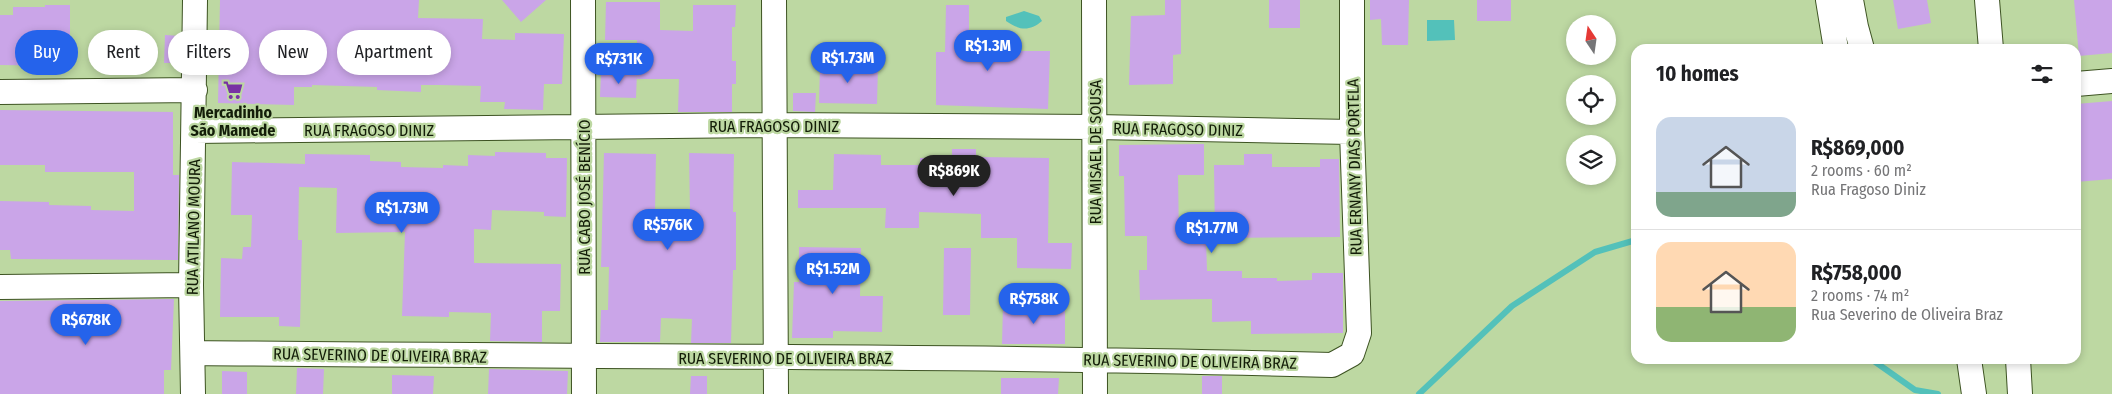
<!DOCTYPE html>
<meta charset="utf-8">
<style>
body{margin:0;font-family:"Fira Sans Condensed",sans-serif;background:#f6f6f6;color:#202124;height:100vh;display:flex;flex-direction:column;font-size:19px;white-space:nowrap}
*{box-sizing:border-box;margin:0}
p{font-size:16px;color:#757577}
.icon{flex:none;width:28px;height:28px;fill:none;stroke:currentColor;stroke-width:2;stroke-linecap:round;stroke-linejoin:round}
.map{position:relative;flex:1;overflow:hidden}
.sheet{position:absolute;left:1631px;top:44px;width:450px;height:320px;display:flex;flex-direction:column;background:#fff;border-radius:15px;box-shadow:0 2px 8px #0003}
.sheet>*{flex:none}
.hud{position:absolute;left:15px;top:30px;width:475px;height:45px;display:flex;gap:10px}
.needle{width:32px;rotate:347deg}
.tools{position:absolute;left:1566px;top:15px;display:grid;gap:10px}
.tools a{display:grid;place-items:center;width:50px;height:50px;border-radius:50%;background:#fff;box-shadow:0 2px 8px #0003;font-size:25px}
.price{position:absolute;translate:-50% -42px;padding:0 11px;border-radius:18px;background:#2563eb;color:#fff;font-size:16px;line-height:32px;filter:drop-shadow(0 1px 2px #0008)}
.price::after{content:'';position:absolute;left:50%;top:30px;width:15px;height:11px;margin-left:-8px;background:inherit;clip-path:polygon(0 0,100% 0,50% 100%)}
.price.selected{background:#222;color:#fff}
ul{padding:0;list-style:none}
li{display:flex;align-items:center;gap:15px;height:125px;padding:0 25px}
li+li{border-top:1px solid #e0e0e0}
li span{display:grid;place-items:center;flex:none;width:140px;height:100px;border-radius:15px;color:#555}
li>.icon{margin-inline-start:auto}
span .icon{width:60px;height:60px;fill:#fffc;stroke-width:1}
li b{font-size:21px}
h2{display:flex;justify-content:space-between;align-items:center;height:60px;padding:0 25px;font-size:21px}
.pill{padding:0 18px;border-radius:22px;background:#fff;box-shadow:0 2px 8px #0003;font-size:18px;line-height:45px}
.pill.selected{background:#2563eb;color:#fff}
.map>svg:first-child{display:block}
.water{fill:#53c1ba}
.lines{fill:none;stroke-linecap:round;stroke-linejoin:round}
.stream{stroke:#53c1ba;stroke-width:6}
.building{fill:#caa5e8}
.minor-casing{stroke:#3d5322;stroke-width:26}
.minor{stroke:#fff;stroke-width:24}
.labels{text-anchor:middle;stroke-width:4.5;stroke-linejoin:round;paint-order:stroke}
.poi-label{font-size:16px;font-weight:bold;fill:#131d08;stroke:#bdd8a2}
.street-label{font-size:16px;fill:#131d08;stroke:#bdd8a2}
</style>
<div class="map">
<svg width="2112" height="394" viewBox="0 0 2112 394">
<rect width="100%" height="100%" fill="#bdd8a2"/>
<path class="water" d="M 1024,11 L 1039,16 L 1042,21 C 1029,32 1019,30 1006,21 L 1006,17 Z
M 1427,20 L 1454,20 L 1455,40 L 1427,41 Z"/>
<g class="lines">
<path class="stream" d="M 1871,359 L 1915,390 L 1938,394
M 1419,394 L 1512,306 L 1595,252 L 1636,240"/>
</g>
<path class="building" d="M 220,0 L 419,0 L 418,18 L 483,19 L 482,39 L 515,40 L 515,33 L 564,34 L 562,84 L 544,84 L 543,110 L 504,109 L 505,102 L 480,102 L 481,86 L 440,85 L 421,85 L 421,92 L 377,90 L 377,87 L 312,85 L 312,87 L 294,87 L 294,105 L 218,103 Z
M 502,0 L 546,0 L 521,22 Z
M 1165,0 L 1181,0 L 1181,54 L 1173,55 L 1173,84 L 1129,85 L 1131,16 L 1165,15 Z
M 1269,0 L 1300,0 L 1300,28 L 1269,28 Z
M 1370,0 L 1409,0 L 1408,45 L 1382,45 L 1381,19 L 1370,20 Z
M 1477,0 L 1511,0 L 1511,21 L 1477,21 Z
M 1893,0 L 1927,0 L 1931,23 L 1898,29 Z
M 2074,0 L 2112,0 L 2112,53 L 2079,56 Z
M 606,2 L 660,2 L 660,30 L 693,31 L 693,5 L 736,5 L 735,27 L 732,27 L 732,61 L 736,61 L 736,84 L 732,84 L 732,112 L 678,112 L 679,79 L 637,79 L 637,40 L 605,40 Z
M 45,5 L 70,5 L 70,66 L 0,65 L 0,15 L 13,15 L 13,7 L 45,7 Z
M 946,5 L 969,5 L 969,51 L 1050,51 L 1048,109 L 936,105 L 936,52 L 945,52 Z
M 165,35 L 181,36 L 180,63 L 164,63 Z
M 820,65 L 878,66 L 877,104 L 819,103 Z
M 601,72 L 637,72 L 636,98 L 600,97 Z
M 793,93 L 816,93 L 815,112 L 793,111 Z
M 2112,101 L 2112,179 L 2076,182 L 2076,104 Z
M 0,110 L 173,112 L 173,175 L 179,175 L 178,260 L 11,259 L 10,250 L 0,250 L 0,201 L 49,202 L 49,205 L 91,206 L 91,210 L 134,211 L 134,172 L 45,172 L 45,165 L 0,165 Z
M 1204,144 L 1204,175 L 1178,175 L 1179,239 L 1206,239 L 1207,271 L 1242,271 L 1242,278 L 1277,278 L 1277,281 L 1312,280 L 1312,273 L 1343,273 L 1343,333 L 1251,334 L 1251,321 L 1212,322 L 1212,299 L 1140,300 L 1139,270 L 1147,270 L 1147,236 L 1125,236 L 1124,176 L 1119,176 L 1119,145 Z
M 952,149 L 976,149 L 976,157 L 1049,158 L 1048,243 L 1072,243 L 1071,269 L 1017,268 L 1017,238 L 981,238 L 981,214 L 919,212 L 919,228 L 885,228 L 886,208 L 798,208 L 798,190 L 833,190 L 834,154 L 881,155 L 881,165 L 920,165 L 920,158 L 952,158 Z
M 495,152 L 546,153 L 546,158 L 567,158 L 566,217 L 544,216 L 544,212 L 492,210 L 491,230 L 474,229 L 474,263 L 561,264 L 560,311 L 542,311 L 542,342 L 490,341 L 491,313 L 449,312 L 449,317 L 402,316 L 405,232 L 336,233 L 337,188 L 299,187 L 298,240 L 302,240 L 300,327 L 279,326 L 279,317 L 220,317 L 221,258 L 242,259 L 243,247 L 251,247 L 252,215 L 231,215 L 232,162 L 305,164 L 305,154 L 370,155 L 370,161 L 401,162 L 401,167 L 443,168 L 443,165 L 468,166 L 468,155 L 495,156 Z
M 604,153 L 656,154 L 655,212 L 690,212 L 689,153 L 734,154 L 733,212 L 736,212 L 736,270 L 733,270 L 731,343 L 691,343 L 692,319 L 661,318 L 660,342 L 600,342 L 601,310 L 608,310 L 609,267 L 601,267 Z
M 1244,154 L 1272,154 L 1272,167 L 1320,167 L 1320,159 L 1339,159 L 1340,237 L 1215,238 L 1214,165 L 1244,165 Z
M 799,247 L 861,248 L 860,296 L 883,296 L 882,332 L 833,331 L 833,338 L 792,338 L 794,282 L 799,282 Z
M 944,248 L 971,248 L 970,315 L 943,315 Z
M 174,299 L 171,370 L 164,370 L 164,394 L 0,394 L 0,301 Z
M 1003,305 L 1065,306 L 1065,344 L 1002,344 Z
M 297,368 L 324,369 L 323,394 L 296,394 Z
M 489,369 L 568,371 L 567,394 L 488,394 Z
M 222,371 L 247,372 L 247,394 L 222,394 Z
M 392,375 L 434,376 L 433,394 L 392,394 Z
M 691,376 L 707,376 L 707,394 L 690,394 Z
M 1202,376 L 1222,376 L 1222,394 L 1202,394 Z
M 1001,378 L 1059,378 L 1058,394 L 1001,394 Z"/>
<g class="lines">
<defs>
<path id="minor" d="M 583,0 L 584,394
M 774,0 L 776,394
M 1094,0 L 1095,394
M 1828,0 L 1836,49
M 1851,0 L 1856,27 L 1862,49
M 1987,0 L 1991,49
M 2076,84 L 2112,81
M 0,92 L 195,90
M 195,131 L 775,125 L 1096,127 L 1352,132
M 0,287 L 191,285
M 194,353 C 573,357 953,355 1332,365 L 1352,354 L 1359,333 L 1352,132 L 1352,0
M 1969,359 L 1974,394
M 2018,359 L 2020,394
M 193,394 L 191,285 L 195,0"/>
</defs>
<use href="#minor" class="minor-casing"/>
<use href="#minor" class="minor"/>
</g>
<defs>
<symbol id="supermarket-bare" viewBox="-9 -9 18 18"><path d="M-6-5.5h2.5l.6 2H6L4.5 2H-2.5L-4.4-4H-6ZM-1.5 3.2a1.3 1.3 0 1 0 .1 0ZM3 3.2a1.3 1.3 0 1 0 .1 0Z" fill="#7831a4" stroke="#bdd8a2" stroke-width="2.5" paint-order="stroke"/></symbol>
</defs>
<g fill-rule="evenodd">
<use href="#supermarket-bare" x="219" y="76" width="28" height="28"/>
</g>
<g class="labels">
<g class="poi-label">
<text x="233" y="118">Mercadinho<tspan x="233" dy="18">São Mamede</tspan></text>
</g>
<g class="street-label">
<text x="774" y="132">RUA FRAGOSO DINIZ</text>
<text transform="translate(1178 129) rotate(1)" y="6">RUA FRAGOSO DINIZ</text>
<text x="369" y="136">RUA FRAGOSO DINIZ</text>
<text transform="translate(1095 152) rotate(-90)" y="6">RUA MISAEL DE SOUSA</text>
<text transform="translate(1354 167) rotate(-91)" y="6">RUA ERNANY DIAS PORTELA</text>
<text transform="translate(584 197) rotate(-90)" y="6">RUA CABO JOSÉ BENÍCIO</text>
<text transform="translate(193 227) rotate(-89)" y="6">RUA ATILANO MOURA</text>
<text transform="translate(380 355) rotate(1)" y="6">RUA SEVERINO DE OLIVEIRA BRAZ</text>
<text x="785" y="364">RUA SEVERINO DE OLIVEIRA BRAZ</text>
<text transform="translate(1190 361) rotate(1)" y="6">RUA SEVERINO DE OLIVEIRA BRAZ</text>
</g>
</g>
</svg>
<div class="tools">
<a><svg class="needle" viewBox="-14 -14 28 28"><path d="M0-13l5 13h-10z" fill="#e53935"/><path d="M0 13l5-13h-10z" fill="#757577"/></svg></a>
<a><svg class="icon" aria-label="locate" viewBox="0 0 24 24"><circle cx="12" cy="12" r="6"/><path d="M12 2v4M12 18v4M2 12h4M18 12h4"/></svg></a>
<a><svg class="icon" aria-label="layers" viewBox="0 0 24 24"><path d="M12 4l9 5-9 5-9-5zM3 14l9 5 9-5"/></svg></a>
</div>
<b class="price" style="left:988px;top:72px">R$1.3M</b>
<b class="price" style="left:848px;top:84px">R$1.73M</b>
<b class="price" style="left:619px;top:85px">R$731K</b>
<b class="price selected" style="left:954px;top:197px">R$869K</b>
<b class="price" style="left:402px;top:234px">R$1.73M</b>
<b class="price" style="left:668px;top:251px">R$576K</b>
<b class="price" style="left:1212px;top:254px">R$1.77M</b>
<b class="price" style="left:833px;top:295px">R$1.52M</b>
<b class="price" style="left:1034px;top:325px">R$758K</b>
<b class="price" style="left:86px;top:346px">R$678K</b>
<div class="hud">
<a class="pill selected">Buy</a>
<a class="pill">Rent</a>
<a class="pill">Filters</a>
<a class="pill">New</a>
<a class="pill">Apartment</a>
</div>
<section class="sheet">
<h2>10 homes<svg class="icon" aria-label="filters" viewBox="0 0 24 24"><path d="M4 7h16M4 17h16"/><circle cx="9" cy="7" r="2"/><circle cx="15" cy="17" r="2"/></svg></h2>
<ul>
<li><span style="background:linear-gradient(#c9d6e8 75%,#7fa58c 0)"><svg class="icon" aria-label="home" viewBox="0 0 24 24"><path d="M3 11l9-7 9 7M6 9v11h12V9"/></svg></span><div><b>R$869,000</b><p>2 rooms · 60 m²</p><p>Rua Fragoso Diniz</p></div></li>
<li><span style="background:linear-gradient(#ffd9b3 65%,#8fb573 0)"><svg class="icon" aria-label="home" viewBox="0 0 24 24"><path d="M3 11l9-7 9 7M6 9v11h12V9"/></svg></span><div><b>R$758,000</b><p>2 rooms · 74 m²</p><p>Rua Severino de Oliveira Braz</p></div></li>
</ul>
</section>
</div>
